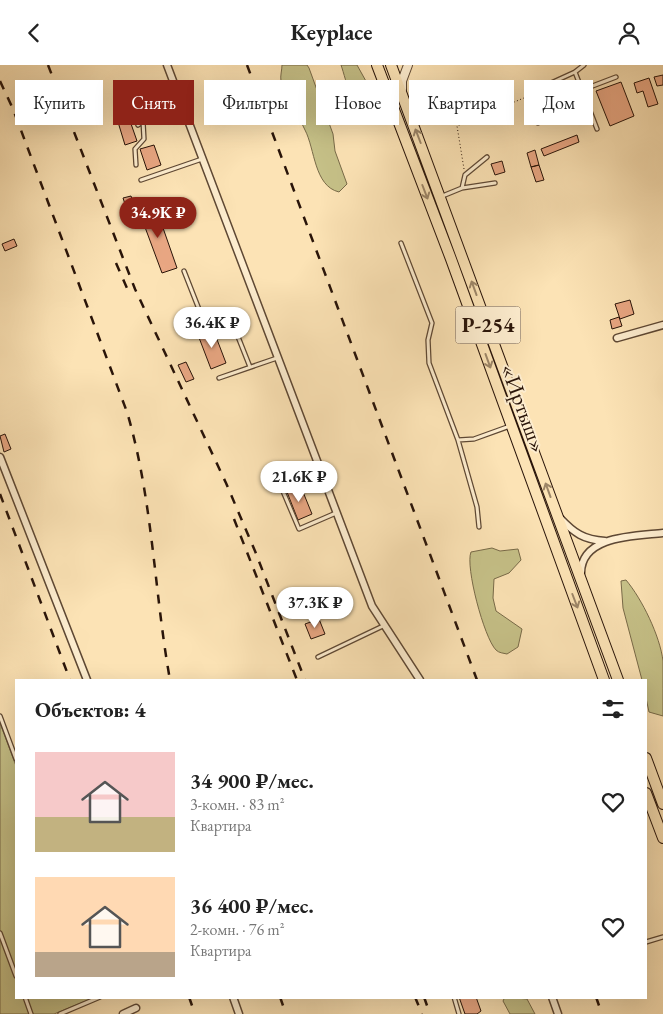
<!DOCTYPE html>
<html lang="ru">
<meta charset="utf-8">
<style>
body{margin:0;font-family:"EB Garamond",serif;background:#f6f6f6;color:#222;height:100vh;display:flex;flex-direction:column;font-size:19px;white-space:nowrap}
*{box-sizing:border-box;margin:0}
p{font-size:16px;color:#767676}
.icon{flex:none;width:28px;height:28px;fill:none;stroke:currentColor;stroke-width:2;stroke-linecap:round;stroke-linejoin:round}
.map{position:relative;flex:1;overflow:hidden}
.panel{position:absolute;left:15px;top:614px;width:632px;height:320px;display:flex;flex-direction:column;background:#fff;border-radius:0px;box-shadow:0 5px 20px #0002}
.panel>*{flex:none}
.top-card{position:absolute;left:15px;top:15px;width:634px;height:45px;display:flex;gap:10px}
.price{position:absolute;translate:-50% -42px;padding:0 11px;border-radius:18px;background:#fff;color:#222;font-size:16px;line-height:32px;filter:drop-shadow(0 1px 2px #0008)}
.price::after{content:'';position:absolute;left:50%;top:30px;width:15px;height:11px;margin-left:-8px;background:inherit;clip-path:polygon(0 0,100% 0,50% 100%)}
.price.active{background:#8f2418;color:#fff}
ul{padding:0;list-style:none}
li{display:flex;align-items:center;gap:15px;height:125px;padding:0 20px}
li span{display:grid;place-items:center;flex:none;width:140px;height:100px;border-radius:0px;color:#555}
li>.icon{margin-inline-start:auto}
span .icon{width:60px;height:60px;fill:#fffc;stroke-width:1}
li b{font-size:21px}
h2{display:flex;justify-content:space-between;align-items:center;height:60px;padding:0 20px;font-size:21px}
.tag{padding:0 18px;border-radius:0px;background:#fff;box-shadow:0 5px 20px #0002;font-size:18px;line-height:45px}
.tag.active{background:#8f2418;color:#fff}
header{display:flex;justify-content:space-between;align-items:center;height:65px;padding:0 20px;background:#fff;font-size:22px;font-weight:700}
.map>svg:first-child{display:block}
.green{fill:#c6c188;stroke:#786a48}
.building{fill:#e9a783;stroke:#291409}
.lines{fill:none;stroke-linecap:round;stroke-linejoin:round}
.service-casing{stroke:#5e4834;stroke-width:5.5}
.minor-casing{stroke:#5e4834;stroke-width:9}
.tertiary-casing{stroke:#5e4834;stroke-width:10}
.primary-casing{stroke:#291409;stroke-width:12}
.path{stroke:#291409;stroke-width:1;stroke-dasharray:1 2.5;stroke-linecap:butt}
.service{stroke:#fdedcf;stroke-width:3}
.minor{stroke:#fdedcf;stroke-width:6}
.tertiary{stroke:#fdedcf;stroke-width:8}
.primary{stroke:#fce3b5;stroke-width:10}
.rail{stroke:#291409;stroke-width:2.5;stroke-dasharray:9 9;stroke-linecap:butt}
.oneway{stroke:#9d8668}
.labels{text-anchor:middle;stroke-width:4;stroke-linejoin:round;paint-order:stroke}
.shield{fill:#fdedcf;stroke:#695544;stroke-width:1}
.shield-label{font-size:21px;font-weight:bold;fill:#291409}
.street-label{font-size:22px;fill:#291409;stroke:#fdedcf}
</style>
<header><svg class="icon" aria-label="back" viewBox="0 0 24 24"><path d="M15 5l-7 7 7 7"/></svg>Keyplace<svg class="icon" aria-label="person" viewBox="0 0 24 24"><circle cx="12" cy="8" r="4"/><path d="M4 21q1-7 8-7t8 7"/></svg></header>
<div class="map">
<svg width="663" height="949" viewBox="0 0 663 949">
<rect width="100%" height="100%" fill="#fce3b5"/>
<filter id="stains"><feTurbulence type="fractalNoise" baseFrequency=".004" numOctaves="4"/><feColorMatrix values="0 0 0 0 .2 0 0 0 0 .09 0 0 0 0 .02 0 0 0 .5 -.17"/></filter>
<radialGradient id="worn" r=".72"><stop offset=".6" stop-color="#630" stop-opacity="0"/><stop offset="1" stop-color="#630" stop-opacity=".3"/></radialGradient>
<path class="green" d="M 282,0 L 307,0 L 309,3 L 333,69 L 335,86 L 347,119 L 339,127 C 314,121 315,84 305,65 C 298,49 284,33 281,16 C 280,11 282,5 282,0 Z
M 341,0 L 357,0 L 372,27 L 377,54 L 370,59 C 355,57 346,14 341,0 Z
M 492,483 L 500,486 L 518,484 L 521,495 L 509,508 L 494,514 L 493,533 L 496,546 L 522,564 L 518,582 L 507,589 C 503,588 499,588 496,585 C 484,573 465,501 471,487 Z
M 626,515 C 642,534 660,571 663,596 C 663,614 663,633 663,651 L 649,647 L 646,633 L 646,615 L 642,615 L 623,543 L 621,516 Z
M 0,658 L 16,701 L 16,932 L 93,933 L 54,949 L 0,949 Z
M 505,932 L 527,934 L 535,949 L 510,949 L 503,936 Z"/>
<path class="building" d="M 663,10 L 663,20 L 657,21 L 654,12 Z
M 649,13 L 658,39 L 648,42 L 643,26 L 637,28 L 634,18 Z
M 621,17 L 634,51 L 610,61 L 596,26 Z
M 129,53 L 137,76 L 125,80 L 118,57 Z
M 577,70 L 579,77 L 544,91 L 541,84 Z
M 154,80 L 161,100 L 147,105 L 140,84 Z
M 535,85 L 539,100 L 531,102 L 527,88 Z
M 502,96 L 505,107 L 495,110 L 491,99 Z
M 539,100 L 544,115 L 536,117 L 531,102 Z
M 131,131 L 135,142 L 127,145 L 123,133 Z
M 155,140 L 177,203 L 162,208 L 139,146 Z
M 14,174 L 17,181 L 5,186 L 2,179 Z
M 630,235 L 634,249 L 620,254 L 615,239 Z
M 619,252 L 622,261 L 612,264 L 610,255 Z
M 213,264 L 226,298 L 211,304 L 198,270 Z
M 186,297 L 194,314 L 186,317 L 178,300 Z
M 5,369 L 11,384 L 4,387 L 0,371 Z
M 301,422 L 312,449 L 298,455 L 287,427 Z
M 319,554 L 325,569 L 311,574 L 305,559 Z
M 459,932 L 476,932 L 481,946 L 477,949 L 465,949 Z"/>
<g class="lines">
<defs>
<path id="service" d="M 575,7 L 582,25 L 616,12
M 582,25 L 597,64
M 538,58 C 537,47 533,33 540,23 L 575,7 L 584,0
M 138,60 L 177,30
M 136,100 L 135,84 L 144,74 L 143,56
M 141,115 L 202,94
M 462,123 L 465,110 L 487,92
M 440,132 L 462,123 L 495,118
M 401,178 L 432,258 L 428,275 L 429,298 L 458,375 L 477,442 L 479,462
M 184,206 L 204,257 L 229,249 L 250,302
M 219,313 L 277,293
M 458,375 L 474,374 L 510,361
M 321,408 L 282,424 L 299,464 L 336,448
M 318,592 L 383,561
M 0,651 L 16,694
M 0,868 L 16,911
M 646,877 L 663,872
M 25,932 L 31,949
M 454,932 L 459,949
M 60,949 L 100,932"/>
<path id="minor" d="M 167,0 L 372,541 L 420,615
M 617,273 L 663,260
M 0,392 L 87,615
M 560,453 C 574,468 584,475 605,476
M 581,508 C 581,470 636,471 663,468
M 233,932 L 239,949
M 552,932 L 558,949
M 123,949 L 136,943"/>
<path id="tertiary" d="M 402,24 L 402,16 L 408,0"/>
<path id="primary" d="M 377,0 L 451,194 L 604,615
M 391,0 L 618,615
M 646,693 L 663,739
M 646,728 L 663,773"/>
</defs>
<use href="#service" class="service-casing"/>
<use href="#minor" class="minor-casing"/>
<use href="#tertiary" class="tertiary-casing"/>
<use href="#primary" class="primary-casing"/>
<path class="path" d="M 464,104 L 457,61 L 531,30"/>
<use href="#service" class="service"/>
<use href="#minor" class="minor"/>
<use href="#tertiary" class="tertiary"/>
<use href="#primary" class="primary"/>
<path class="rail" d="M 48,0 L 135,224 L 226,418 L 255,486 L 305,615
M 247,0 L 477,615
M 0,16 L 13,44 L 127,347 C 153,435 154,526 170,615
M 116,198 L 130,230
M 0,429 L 70,615
M 234,454 L 297,615
M 189,932 L 195,949
M 280,932 L 286,949
M 415,932 L 422,949
M 424,932 L 430,949
M 596,932 L 602,949"/>
</g>
<defs><path id="oneway-shaft" d="M-6 0H5M1.5-3L5.5 0L1.5 3" fill="none" stroke-width="1.6" stroke-linecap="round" stroke-linejoin="round" transform="scale(1.25)"/></defs>
<g class="oneway">
<use href="#oneway-shaft" transform="translate(418 71) rotate(-111)"/>
<use href="#oneway-shaft" transform="translate(425 127) rotate(69)"/>
<use href="#oneway-shaft" transform="translate(474 223) rotate(-110)"/>
<use href="#oneway-shaft" transform="translate(488 296) rotate(70)"/>
<use href="#oneway-shaft" transform="translate(548 425) rotate(-110)"/>
<use href="#oneway-shaft" transform="translate(575 536) rotate(69)"/>
</g>
<g class="labels">
<rect class="shield" x="455.5" y="241.5" width="65" height="37" rx="4"/>
<g class="shield-label">
<text x="488" y="267">Р-254</text>
</g>
<g class="street-label">
<text transform="translate(524 343) rotate(70)" y="8">«Иртыш»</text>
</g>
</g>
<rect width="100%" height="100%" filter="url(#stains)"/>
<rect width="100%" height="100%" fill="url(#worn)"/>
</svg>
<b class="price active" style="left:158px;top:174px">34.9K ₽</b>
<b class="price" style="left:212px;top:284px">36.4K ₽</b>
<b class="price" style="left:299px;top:438px">21.6K ₽</b>
<b class="price" style="left:315px;top:564px">37.3K ₽</b>
<div class="top-card">
<a class="tag">Купить</a>
<a class="tag active">Снять</a>
<a class="tag">Фильтры</a>
<a class="tag">Новое</a>
<a class="tag">Квартира</a>
<a class="tag">Дом</a>
</div>
<section class="panel">
<h2>Объектов: 4<svg class="icon" aria-label="filters" viewBox="0 0 24 24"><path d="M4 7h16M4 17h16"/><circle cx="9" cy="7" r="2"/><circle cx="15" cy="17" r="2"/></svg></h2>
<ul>
<li><span style="background:linear-gradient(#f6c9c9 65%,#c2b280 0)"><svg class="icon" aria-label="home" viewBox="0 0 24 24"><path d="M3 11l9-7 9 7M6 9v11h12V9"/></svg></span><div><b>34 900 ₽/мес.</b><p>3-комн. · 83 m²</p><p>Квартира</p></div><svg class="icon" aria-label="heart" viewBox="0 0 24 24"><path d="M12 20l-8-8c-3-5 5-10 8-4 3-6 11-1 8 4z"/></svg></li>
<li><span style="background:linear-gradient(#ffd9b3 75%,#b9a48a 0)"><svg class="icon" aria-label="home" viewBox="0 0 24 24"><path d="M3 11l9-7 9 7M6 9v11h12V9"/></svg></span><div><b>36 400 ₽/мес.</b><p>2-комн. · 76 m²</p><p>Квартира</p></div><svg class="icon" aria-label="heart" viewBox="0 0 24 24"><path d="M12 20l-8-8c-3-5 5-10 8-4 3-6 11-1 8 4z"/></svg></li>
</ul>
</section>
</div>
